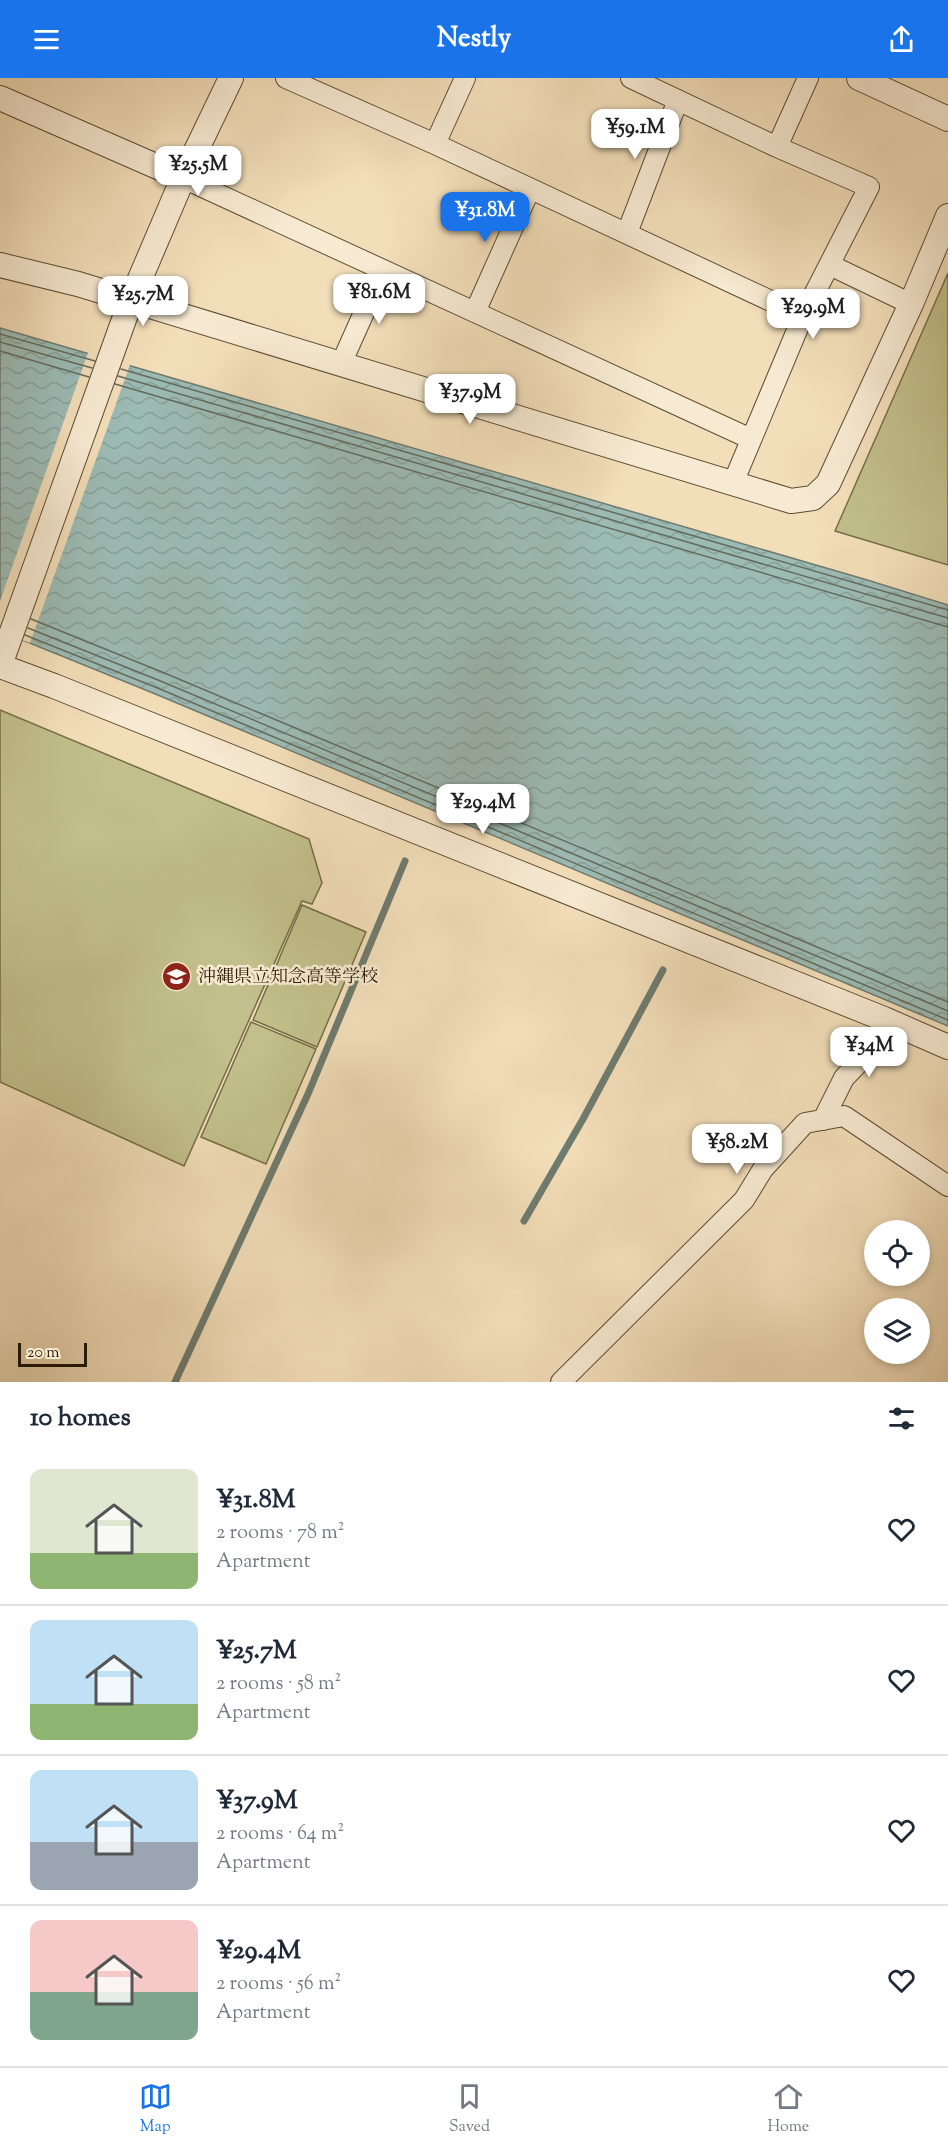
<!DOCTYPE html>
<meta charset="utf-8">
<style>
body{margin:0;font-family:"Sorts Mill Goudy","Noto Serif JP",serif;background:#f6f6f7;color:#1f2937;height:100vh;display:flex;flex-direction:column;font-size:22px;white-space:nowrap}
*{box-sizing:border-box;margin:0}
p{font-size:20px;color:#747a83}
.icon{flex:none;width:33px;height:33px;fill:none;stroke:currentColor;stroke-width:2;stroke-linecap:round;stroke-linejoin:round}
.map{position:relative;height:1304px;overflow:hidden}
.panel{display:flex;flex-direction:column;background:#fff;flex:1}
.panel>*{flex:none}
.tools{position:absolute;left:864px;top:1142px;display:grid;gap:12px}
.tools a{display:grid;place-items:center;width:66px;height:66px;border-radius:50%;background:#fff;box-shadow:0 3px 9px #0003;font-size:30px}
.scale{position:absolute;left:18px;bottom:15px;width:69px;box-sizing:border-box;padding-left:6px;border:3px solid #2b1c05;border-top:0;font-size:16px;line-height:21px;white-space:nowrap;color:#2b1c05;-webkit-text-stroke:4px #f7ead2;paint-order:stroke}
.price{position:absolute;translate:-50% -51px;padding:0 14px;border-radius:12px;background:#fff;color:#222;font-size:20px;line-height:39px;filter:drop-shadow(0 2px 3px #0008)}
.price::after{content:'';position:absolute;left:50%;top:36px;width:18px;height:14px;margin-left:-9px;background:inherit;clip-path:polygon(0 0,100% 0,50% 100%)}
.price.active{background:#1a73e8;color:#fff}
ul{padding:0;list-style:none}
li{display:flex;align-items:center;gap:18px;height:150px;padding:0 30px}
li+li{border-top:2px solid #e0e1e3}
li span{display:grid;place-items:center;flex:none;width:168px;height:120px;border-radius:12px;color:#555}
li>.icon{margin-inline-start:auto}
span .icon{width:72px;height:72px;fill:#fffc;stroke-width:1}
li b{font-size:26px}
h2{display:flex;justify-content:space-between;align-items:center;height:72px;padding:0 30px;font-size:26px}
header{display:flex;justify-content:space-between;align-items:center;height:78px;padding:0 30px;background:#1a73e8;color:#fff;font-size:27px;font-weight:700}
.dock{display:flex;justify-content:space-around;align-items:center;height:84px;border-top:2px solid #e0e1e3;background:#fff;font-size:16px;color:#747a83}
.dock a{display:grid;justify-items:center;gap:3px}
.dock .active{color:#1a73e8}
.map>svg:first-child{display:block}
.green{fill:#c1bf8b;stroke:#766e48;stroke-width:1.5}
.water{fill:url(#water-waves);stroke:#6f7b6f;stroke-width:1.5}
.pier{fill:#f2deb9}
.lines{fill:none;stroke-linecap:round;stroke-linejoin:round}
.shore{stroke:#646c5d;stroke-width:1.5}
.stream{stroke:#6f7b6f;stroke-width:7}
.minor-casing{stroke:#5d4c32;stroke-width:22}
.tertiary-casing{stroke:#5d4c32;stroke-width:26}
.minor{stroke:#f7ead2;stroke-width:20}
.tertiary{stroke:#f7ead2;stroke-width:24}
.labels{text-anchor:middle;stroke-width:5;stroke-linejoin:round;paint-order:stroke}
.poi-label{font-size:18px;fill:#2b1c05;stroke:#f7ead2;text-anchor:start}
</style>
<header><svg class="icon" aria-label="menu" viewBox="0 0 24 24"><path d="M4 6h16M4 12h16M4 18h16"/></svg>Nestly<svg class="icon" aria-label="share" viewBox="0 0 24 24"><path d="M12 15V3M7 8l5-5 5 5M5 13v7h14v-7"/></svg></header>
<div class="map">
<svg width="948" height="1304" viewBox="0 0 948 1304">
<defs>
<pattern id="water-waves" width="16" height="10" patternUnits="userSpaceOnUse" patternTransform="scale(1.5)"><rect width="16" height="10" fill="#9cbbb5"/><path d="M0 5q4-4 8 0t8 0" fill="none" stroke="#87a09a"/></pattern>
</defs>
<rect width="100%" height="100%" fill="#f2deb9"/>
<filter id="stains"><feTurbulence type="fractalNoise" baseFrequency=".00333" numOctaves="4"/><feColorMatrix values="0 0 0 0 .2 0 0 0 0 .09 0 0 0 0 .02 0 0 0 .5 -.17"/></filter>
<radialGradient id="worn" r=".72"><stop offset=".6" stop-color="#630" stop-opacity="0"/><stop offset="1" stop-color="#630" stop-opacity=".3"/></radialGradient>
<path class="green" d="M 948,195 L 948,487 L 835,453 Z
M 0,632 L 309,761 L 322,805 L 312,826 L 302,823 L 184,1088 L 0,1004 Z
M 302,827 L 366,854 L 317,969 L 253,942 Z
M 251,944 L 316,971 L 266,1086 L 201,1059 Z"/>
<path class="water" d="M 0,250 L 864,501 L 948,527 L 948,948 L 153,615 L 0,553 Z"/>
<path class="pier" d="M 89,272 L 131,284 L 30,565 L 0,554 L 0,523 Z"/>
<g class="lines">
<path class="shore" d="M 0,256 L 95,283
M 0,264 L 92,290
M 0,273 L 89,299
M 121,291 L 948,532
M 118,298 L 948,540
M 115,306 L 948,549
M 31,541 L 162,594 L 948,924
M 28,550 L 158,602 L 948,933
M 25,557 L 155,609 L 948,942"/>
<path class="stream" d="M 524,1143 L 583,1041 L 663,892
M 175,1304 L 308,1016 L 405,783"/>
<defs>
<path id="minor" d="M 286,0 L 435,66 L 803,238
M 631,0 L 777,69 L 869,109 L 803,238 L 733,405
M 435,66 L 465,0
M 777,69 L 808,0
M 183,100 L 751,361
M 627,155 L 678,22
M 830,187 L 911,226
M 475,234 L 530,111
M 341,286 L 383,192
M 823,1042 L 844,1000 L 896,946
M 561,1304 L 744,1122 L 763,1091 L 805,1045 L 844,1038 L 948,1108"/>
<path id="tertiary" d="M 859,0 L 948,41
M 0,20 L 183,100
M 0,187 L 78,206 L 791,423 L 813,420 L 828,406 L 911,226 L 948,138
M 0,587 L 131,222 L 183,100 L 231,0
M 0,588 L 54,608 L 884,941 L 948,969"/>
</defs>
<use href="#minor" class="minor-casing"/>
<use href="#tertiary" class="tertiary-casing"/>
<use href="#minor" class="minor"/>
<use href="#tertiary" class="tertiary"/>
</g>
<defs>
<symbol id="school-disc" viewBox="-11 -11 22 22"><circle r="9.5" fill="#8f2418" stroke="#f7ead2"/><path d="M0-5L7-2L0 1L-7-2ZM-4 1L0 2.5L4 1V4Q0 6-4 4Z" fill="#fff"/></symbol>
</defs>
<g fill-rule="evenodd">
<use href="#school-disc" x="160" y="882" width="33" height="33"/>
</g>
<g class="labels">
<g class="poi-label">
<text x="198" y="904">沖縄県立知念高等学校</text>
</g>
</g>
<rect width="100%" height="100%" filter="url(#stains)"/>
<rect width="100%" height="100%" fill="url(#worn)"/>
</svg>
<div class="tools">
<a><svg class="icon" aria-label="locate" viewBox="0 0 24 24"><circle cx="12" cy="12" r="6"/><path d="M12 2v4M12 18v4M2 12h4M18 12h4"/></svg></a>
<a><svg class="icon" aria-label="layers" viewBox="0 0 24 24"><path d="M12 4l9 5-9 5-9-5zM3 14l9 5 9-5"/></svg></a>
</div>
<div class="scale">20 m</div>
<b class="price" style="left:635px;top:82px">¥59.1M</b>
<b class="price" style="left:198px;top:119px">¥25.5M</b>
<b class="price active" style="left:485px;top:165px">¥31.8M</b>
<b class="price" style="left:379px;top:247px">¥81.6M</b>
<b class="price" style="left:143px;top:249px">¥25.7M</b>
<b class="price" style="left:813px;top:262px">¥29.9M</b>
<b class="price" style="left:470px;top:347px">¥37.9M</b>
<b class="price" style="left:483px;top:757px">¥29.4M</b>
<b class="price" style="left:869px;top:1000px">¥34M</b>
<b class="price" style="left:737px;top:1097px">¥58.2M</b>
</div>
<section class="panel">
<h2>10 homes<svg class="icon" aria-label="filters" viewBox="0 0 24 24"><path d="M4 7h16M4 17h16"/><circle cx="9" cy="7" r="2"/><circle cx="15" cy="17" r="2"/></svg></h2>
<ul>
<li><span style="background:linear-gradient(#dfe7d0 70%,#8fb573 0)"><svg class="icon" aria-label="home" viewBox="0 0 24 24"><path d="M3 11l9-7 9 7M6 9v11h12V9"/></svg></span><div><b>¥31.8M</b><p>2 rooms · 78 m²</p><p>Apartment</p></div><svg class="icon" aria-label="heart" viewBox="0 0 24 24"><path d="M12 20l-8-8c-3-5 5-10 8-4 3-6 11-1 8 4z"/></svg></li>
<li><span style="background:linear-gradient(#bfe0f5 70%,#8fb573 0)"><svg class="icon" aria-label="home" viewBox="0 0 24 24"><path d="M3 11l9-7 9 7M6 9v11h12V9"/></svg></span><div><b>¥25.7M</b><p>2 rooms · 58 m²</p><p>Apartment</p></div><svg class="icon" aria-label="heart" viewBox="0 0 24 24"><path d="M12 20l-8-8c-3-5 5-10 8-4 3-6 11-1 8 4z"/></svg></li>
<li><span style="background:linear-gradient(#bfe0f5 60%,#9aa5b1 0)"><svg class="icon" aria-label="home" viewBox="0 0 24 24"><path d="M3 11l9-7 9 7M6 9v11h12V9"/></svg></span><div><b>¥37.9M</b><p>2 rooms · 64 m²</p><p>Apartment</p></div><svg class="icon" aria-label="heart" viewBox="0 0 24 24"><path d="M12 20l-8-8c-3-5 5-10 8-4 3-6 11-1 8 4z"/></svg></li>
<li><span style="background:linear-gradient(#f6c9c9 60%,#7fa58c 0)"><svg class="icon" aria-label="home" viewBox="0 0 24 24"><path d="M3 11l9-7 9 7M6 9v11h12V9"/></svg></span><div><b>¥29.4M</b><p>2 rooms · 56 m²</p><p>Apartment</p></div><svg class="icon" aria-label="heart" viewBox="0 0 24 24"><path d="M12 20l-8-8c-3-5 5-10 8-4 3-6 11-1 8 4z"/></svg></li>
</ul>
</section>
<nav class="dock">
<a class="active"><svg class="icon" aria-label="map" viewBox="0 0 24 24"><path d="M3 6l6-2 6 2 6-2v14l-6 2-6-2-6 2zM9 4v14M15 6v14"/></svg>Map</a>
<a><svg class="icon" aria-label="saved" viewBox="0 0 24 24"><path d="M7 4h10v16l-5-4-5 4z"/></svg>Saved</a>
<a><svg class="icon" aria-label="home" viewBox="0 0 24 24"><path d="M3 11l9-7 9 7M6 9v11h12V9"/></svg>Home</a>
</nav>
